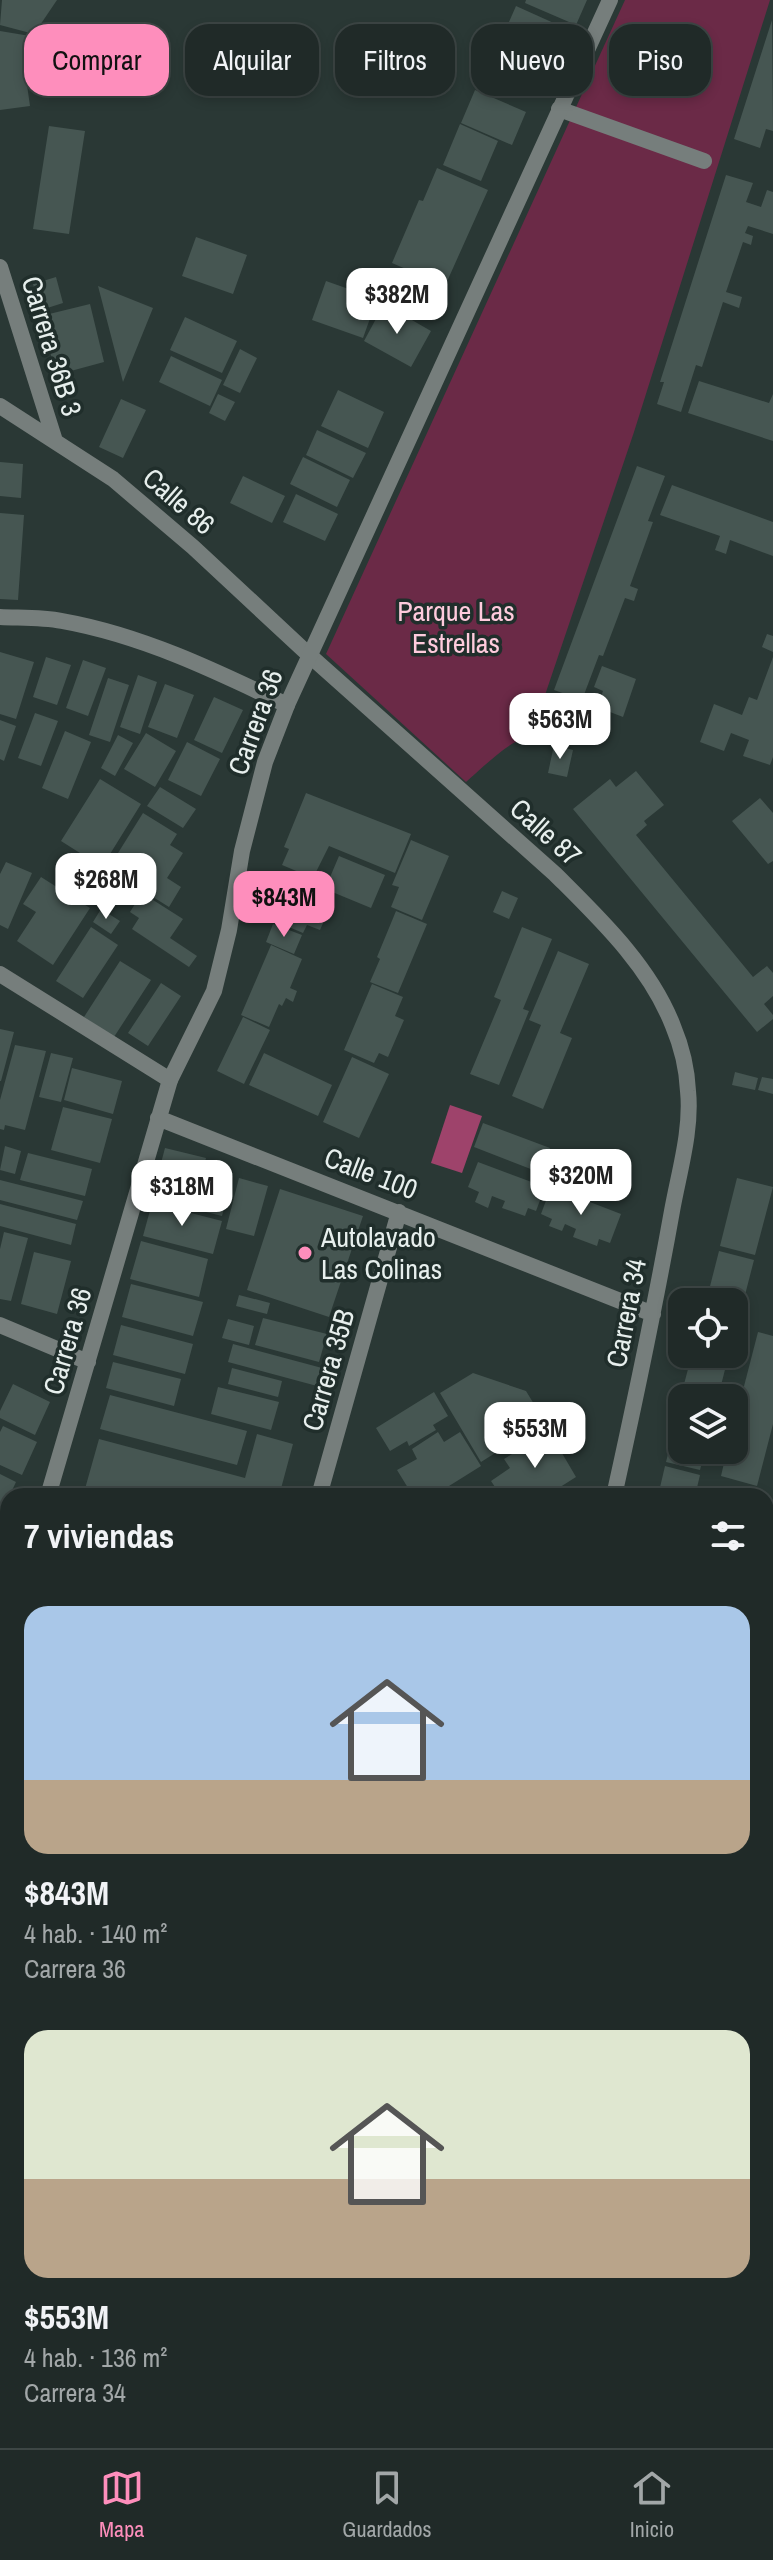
<!DOCTYPE html>
<html lang="es">
<meta charset="utf-8">
<style>
body{margin:0;font-family:"Archivo Narrow",sans-serif;background:#2d3634;color:#f1f3f6;height:100vh;display:flex;flex-direction:column;font-size:30px;white-space:nowrap}
*{box-sizing:border-box;margin:0}
p{font-size:26px;color:#a2a7a8}
.icon{flex:none;width:44px;height:44px;fill:none;stroke:currentColor;stroke-width:2;stroke-linecap:round;stroke-linejoin:round}
.map{position:relative;flex:1;overflow:hidden}
.details{position:absolute;left:0px;top:1488px;width:774px;height:960px;display:flex;flex-direction:column;background:#202a28;border-radius:24px 24px 0 0;box-shadow:0 4px 12px #0003,0 0 0 2px #3d4645}
.details>*{flex:none}
.hud{position:absolute;left:24px;top:24px;width:726px;height:72px;display:flex;gap:16px}
.controls{position:absolute;left:668px;top:1288px;display:grid;gap:16px}
.controls a{display:grid;place-items:center;width:80px;height:80px;border-radius:16px;background:#202a28;box-shadow:0 4px 12px #0003,0 0 0 2px #3d4645;font-size:40px}
.price{position:absolute;translate:-50% -68px;padding:0 18px;border-radius:16px;background:#fff;color:#222;font-size:26px;line-height:52px;filter:drop-shadow(0 2px 4px #0008)}
.price::after{content:'';position:absolute;left:50%;top:48px;width:24px;height:18px;margin-left:-12px;background:inherit;clip-path:polygon(0 0,100% 0,50% 100%)}
.price.on{background:#fe8ebc;color:#111}
ul{padding:0;list-style:none}
li{display:grid;align-content:center;gap:16px;height:424px;padding:0 24px}
li span{display:grid;place-items:center;height:248px;border-radius:24px;color:#555}
li>.icon{margin-inline-start:auto}
span .icon{width:144px;height:144px;fill:#fffc;stroke-width:1}
li b{font-size:34px}
h2{display:flex;justify-content:space-between;align-items:center;height:96px;padding:0 24px;font-size:34px}
.pill{padding:0 28px;border-radius:24px;background:#202a28;box-shadow:0 4px 12px #0003,0 0 0 2px #3d4645;font-size:28px;line-height:72px}
.pill.on{background:#fe8ebc;color:#111}
.dock{display:flex;justify-content:space-around;align-items:center;height:112px;border-top:2px solid #3d4645;background:#202a28;font-size:22px;color:#a2a7a8}
.dock a{display:grid;justify-items:center;gap:4px}
.dock .on{color:#fe8ebc}
.map>svg:first-child{display:block}
.green{fill:#6b2a47}
.water{fill:#9e436b}
.building{fill:#465652}
.lines{fill:none;stroke-linecap:round;stroke-linejoin:round}
.minor{stroke:#767e7c;stroke-width:16}
.tertiary{stroke:#767e7c;stroke-width:16}
.poi-dot{fill:#fe8ebc;stroke:#202e2b;stroke-width:3}
.labels{text-anchor:middle;stroke-width:7;stroke-linejoin:round;paint-order:stroke}
.street-label{font-size:28px;fill:#e7efed;stroke:#202e2b}
.park-label{font-size:28px;fill:#ffcbdd;stroke:#202e2b}
.poi-label{font-size:28px;fill:#e7efed;stroke:#202e2b;text-anchor:start}
</style>
<div class="map">
<svg width="773" height="2448" viewBox="0 0 773 2448">
<rect width="100%" height="100%" fill="#2a3835"/>
<path class="green" d="M 625,0 L 770,0 L 634,432 L 545,695 L 539,740 C 534,739 530,737 525,738 C 508,742 480,770 466,782 L 326,654 Z"/>
<path class="water" d="M 450,1105 L 482,1116 L 462,1173 L 431,1163 Z"/>
<path class="building" d="M 2,0 L 57,0 L 34,34 L 0,25 Z
M 526,0 L 587,0 L 576,25 L 525,3 Z
M 516,6 L 567,29 L 553,62 L 501,40 Z
M 772,20 L 773,131 L 766,129 L 760,148 L 734,139 Z
M 0,31 L 30,36 L 34,82 L 27,85 L 30,106 L 0,110 Z
M 499,44 L 551,65 L 537,98 L 485,77 Z
M 475,90 L 526,112 L 512,145 L 461,123 Z
M 460,124 L 498,141 L 481,181 L 443,165 Z
M 49,126 L 85,131 L 69,234 L 33,229 Z
M 437,168 L 488,190 L 445,286 L 392,263 L 419,200 L 423,201 Z
M 726,175 L 753,183 L 746,202 L 761,207 L 767,190 L 773,192 L 773,234 L 748,226 L 745,233 L 753,236 L 751,245 L 743,242 L 726,292 L 742,297 L 739,308 L 723,302 L 702,367 L 696,365 L 681,412 L 657,404 L 664,382 L 660,382 Z
M 196,237 L 247,255 L 233,294 L 182,276 Z
M 402,272 L 444,291 L 431,318 L 389,298 Z
M 56,277 L 63,303 L 41,310 L 33,284 Z
M 326,281 L 377,299 L 363,338 L 312,320 Z
M 98,286 L 153,308 L 123,382 Z
M 90,304 L 104,362 L 56,375 L 41,316 Z
M 384,304 L 431,331 L 411,367 L 364,341 Z
M 185,317 L 237,341 L 222,373 L 170,350 Z
M 240,349 L 257,358 L 240,393 L 223,385 Z
M 171,356 L 222,380 L 210,406 L 159,382 Z
M 699,381 L 769,403 L 773,394 L 773,441 L 688,413 Z
M 338,390 L 384,412 L 368,448 L 321,426 Z
M 218,394 L 235,402 L 225,421 L 209,413 Z
M 121,399 L 146,410 L 123,458 L 99,447 Z
M 317,430 L 366,453 L 353,478 L 306,455 Z
M 303,457 L 350,480 L 337,507 L 290,484 Z
M 0,462 L 23,464 L 21,498 L 0,496 Z
M 637,466 L 665,476 L 648,521 L 653,522 L 630,586 L 638,589 L 634,601 L 625,598 L 603,656 L 599,655 L 582,700 L 554,690 Z
M 243,476 L 285,496 L 272,523 L 230,503 Z
M 672,485 L 773,522 L 773,556 L 730,540 L 726,554 L 715,550 L 720,536 L 660,515 Z
M 296,494 L 338,514 L 325,541 L 283,522 Z
M 0,513 L 24,515 L 18,600 L 0,599 Z
M 767,634 L 773,636 L 773,652 L 762,647 Z
M 0,652 L 34,662 L 16,719 L 0,714 Z
M 46,657 L 71,665 L 57,705 L 33,697 Z
M 773,657 L 773,757 L 770,765 L 743,756 L 749,740 L 731,733 L 724,751 L 700,742 L 714,704 L 742,715 L 749,697 L 757,700 Z
M 83,660 L 106,668 L 88,716 L 66,708 Z
M 602,666 L 636,679 L 623,717 L 597,707 L 603,691 L 594,687 Z
M 138,675 L 157,682 L 140,734 L 120,727 Z
M 108,678 L 129,685 L 110,742 L 89,735 Z
M 165,684 L 194,695 L 177,738 L 148,727 Z
M 214,697 L 243,710 L 222,753 L 194,740 Z
M 35,713 L 58,721 L 41,766 L 18,758 Z
M 0,720 L 16,726 L 4,761 L 0,759 Z
M 65,731 L 91,742 L 68,799 L 42,788 Z
M 146,733 L 176,751 L 155,787 L 124,769 Z
M 118,735 L 133,743 L 115,776 L 101,768 Z
M 187,742 L 220,759 L 201,796 L 168,780 Z
M 554,745 L 573,750 L 567,777 L 548,773 Z
M 636,771 L 664,805 L 644,821 L 647,825 L 636,835 L 753,977 L 767,966 L 773,973 L 773,996 L 764,1004 L 773,1015 L 773,1019 L 757,1032 L 573,809 L 610,779 L 616,787 Z
M 100,779 L 141,804 L 102,867 L 61,841 Z
M 160,787 L 196,809 L 183,828 L 147,806 Z
M 306,793 L 411,834 L 395,873 L 329,846 L 313,878 L 282,865 L 289,849 L 284,847 Z
M 760,798 L 773,813 L 773,861 L 768,864 L 732,821 Z
M 143,813 L 177,834 L 170,845 L 183,853 L 167,878 L 181,887 L 169,907 L 108,869 Z
M 411,840 L 449,856 L 422,920 L 391,907 L 399,887 L 392,885 Z
M 339,856 L 385,875 L 371,908 L 325,889 Z
M 6,862 L 32,873 L 8,929 L 0,925 L 0,874 Z
M 290,871 L 324,885 L 311,915 L 324,921 L 320,930 L 307,925 L 303,933 L 270,919 Z
M 41,877 L 90,908 L 53,965 L 17,941 L 36,912 L 23,904 Z
M 502,891 L 518,898 L 509,919 L 493,912 Z
M 142,893 L 183,919 L 170,938 L 197,956 L 189,967 L 132,929 L 139,918 L 130,912 Z
M 101,909 L 120,921 L 111,934 L 93,922 Z
M 396,911 L 427,924 L 398,993 L 370,982 L 380,959 L 377,957 Z
M 273,924 L 302,935 L 294,954 L 266,942 Z
M 91,927 L 118,945 L 83,998 L 56,981 Z
M 522,927 L 552,939 L 523,1009 L 529,1011 L 499,1085 L 470,1074 L 501,1000 L 494,997 Z
M 271,945 L 302,959 L 290,988 L 297,991 L 293,1002 L 286,998 L 282,1006 L 279,1004 L 269,1027 L 241,1015 Z
M 558,951 L 589,964 L 560,1033 L 572,1038 L 543,1109 L 512,1096 L 541,1025 L 529,1020 Z
M 120,961 L 151,980 L 114,1037 L 84,1017 Z
M 161,983 L 181,996 L 148,1046 L 128,1033 Z
M 372,984 L 403,997 L 395,1016 L 404,1020 L 388,1057 L 379,1053 L 374,1063 L 344,1050 Z
M 243,1017 L 270,1030 L 244,1084 L 217,1071 Z
M 0,1029 L 14,1032 L 1,1081 L 0,1081 Z
M 15,1045 L 46,1051 L 25,1130 L 5,1125 L 4,1130 L 0,1129 L 0,1100 Z
M 51,1053 L 73,1058 L 61,1102 L 39,1097 Z
M 264,1053 L 332,1085 L 318,1116 L 249,1085 Z
M 352,1057 L 389,1074 L 359,1138 L 323,1122 Z
M 72,1068 L 122,1081 L 113,1114 L 64,1100 Z
M 735,1072 L 758,1078 L 755,1090 L 732,1085 Z
M 762,1077 L 773,1079 L 773,1094 L 758,1090 Z
M 63,1107 L 112,1119 L 100,1163 L 51,1150 Z
M 483,1123 L 550,1148 L 541,1173 L 474,1147 Z
M 5,1146 L 21,1151 L 15,1174 L 0,1170 Z
M 165,1148 L 206,1158 L 193,1207 L 152,1197 Z
M 568,1150 L 594,1160 L 592,1165 L 602,1168 L 604,1164 L 628,1173 L 617,1201 L 546,1175 L 555,1151 L 566,1155 Z
M 28,1153 L 92,1169 L 85,1196 L 20,1180 Z
M 478,1162 L 545,1187 L 536,1211 L 528,1208 L 525,1216 L 502,1208 L 505,1201 L 492,1196 L 488,1208 L 475,1202 L 479,1192 L 468,1187 Z
M 209,1167 L 233,1173 L 222,1216 L 198,1210 Z
M 239,1178 L 268,1186 L 254,1236 L 226,1229 Z
M 737,1178 L 773,1187 L 755,1255 L 720,1246 Z
M 0,1180 L 83,1201 L 77,1220 L 0,1200 Z
M 551,1187 L 621,1214 L 610,1243 L 599,1239 L 597,1246 L 573,1237 L 576,1229 L 565,1224 L 562,1231 L 549,1226 L 552,1219 L 541,1214 Z
M 280,1189 L 363,1216 L 329,1317 L 247,1290 Z
M 152,1203 L 222,1221 L 213,1254 L 143,1236 Z
M 0,1204 L 76,1224 L 71,1245 L 0,1226 Z
M 4,1232 L 28,1238 L 11,1301 L 0,1299 L 0,1249 Z
M 141,1241 L 208,1259 L 199,1297 L 130,1279 Z
M 719,1251 L 754,1260 L 737,1326 L 734,1326 L 734,1302 L 706,1302 Z
M 34,1252 L 71,1261 L 57,1314 L 21,1304 Z
M 131,1284 L 203,1302 L 193,1336 L 122,1317 Z
M 239,1295 L 270,1303 L 267,1314 L 236,1306 Z
M 263,1318 L 327,1334 L 319,1362 L 255,1345 Z
M 228,1319 L 254,1326 L 249,1345 L 222,1338 Z
M 121,1325 L 193,1344 L 185,1374 L 113,1355 Z
M 758,1332 L 773,1336 L 773,1424 L 757,1486 L 721,1476 L 727,1450 L 734,1450 L 734,1425 Z
M 233,1344 L 322,1368 L 317,1386 L 228,1362 Z
M 692,1354 L 729,1354 L 718,1397 L 683,1388 Z
M 113,1362 L 181,1379 L 174,1406 L 106,1388 Z
M 232,1368 L 282,1381 L 278,1397 L 228,1384 Z
M 473,1373 L 526,1391 L 545,1422 L 526,1434 L 529,1439 L 503,1454 L 500,1450 L 481,1462 L 440,1393 Z
M 13,1384 L 50,1402 L 35,1435 L 0,1418 L 0,1411 Z
M 218,1387 L 279,1402 L 271,1430 L 211,1414 Z
M 434,1392 L 448,1416 L 433,1425 L 436,1430 L 409,1446 L 407,1441 L 390,1451 L 376,1428 Z
M 110,1395 L 247,1431 L 237,1465 L 100,1429 Z
M 681,1402 L 682,1450 L 705,1450 L 700,1470 L 666,1462 Z
M 3,1426 L 37,1442 L 22,1475 L 0,1465 L 0,1432 Z
M 549,1431 L 576,1477 L 546,1496 L 501,1496 L 491,1481 L 510,1468 L 504,1459 Z
M 438,1432 L 444,1442 L 460,1432 L 481,1466 L 433,1496 L 413,1496 L 397,1470 L 417,1459 L 412,1449 Z
M 257,1434 L 293,1444 L 279,1496 L 83,1496 L 99,1439 L 245,1478 Z
M 665,1466 L 700,1475 L 695,1496 L 658,1496 Z
M 0,1474 L 16,1482 L 0,1516 Z
M 772,1668 L 773,1668 L 773,1713 L 766,1711 L 766,1692 Z
M 8,1706 L 8,1732 L 1,1730 Z
M 0,1742 L 8,1744 L 8,1770 L 0,1767 Z
M 0,1774 L 8,1776 L 8,1806 L 0,1804 Z
M 0,1812 L 8,1815 L 8,1846 L 0,1843 Z
M 0,1857 L 8,1860 L 8,1888 L 0,1885 Z
M 0,1895 L 8,1897 L 8,1928 L 0,1926 Z
M 0,1977 L 8,1982 L 8,1998 L 0,2011 Z
M 8,2004 L 8,2051 L 0,2046 L 0,2018 Z
M 0,2115 L 8,2119 L 8,2331 L 0,2327 Z
M 0,2334 L 8,2339 L 8,2440 L 114,2440 L 108,2448 L 0,2448 Z
M 159,2440 L 229,2440 L 224,2448 L 154,2448 Z"/>
<g class="lines">
<path class="minor" d="M 559,109 L 704,161
M 0,267 L 55,441
M 0,406 L 113,479 L 193,547 L 308,654 L 555,874 C 599,918 650,966 673,1026 C 681,1045 687,1070 688,1091 C 692,1130 679,1172 672,1211 C 655,1306 635,1401 614,1496
M 0,617 C 20,618 42,617 62,621 C 141,635 214,670 287,705
M 158,1118 L 653,1314
M 0,1325 L 88,1362
M 48,1496 L 170,1080
M 319,1496 L 399,1212
M 0,1659 L 8,1632
M 766,1755 L 773,1761
M 0,2069 L 8,2074
M 595,2440 L 608,2448
M 128,2448 L 132,2440"/>
<path class="tertiary" d="M 0,974 L 170,1080 L 214,991 L 229,930 L 242,851 L 265,762 L 287,705 L 610,0"/>
</g>
<circle class="poi-dot" cx="305" cy="1253" r="8"/>
<g class="labels">
<g class="street-label">
<text transform="translate(52 346) rotate(73)" y="10">Carrera 36B 3</text>
<text transform="translate(179 501) rotate(41)" y="10">Calle 86</text>
<text transform="translate(255 722) rotate(-70)" y="10">Carrera 36</text>
<text transform="translate(546 832) rotate(42)" y="10">Calle 87</text>
<text transform="translate(371 1173) rotate(21)" y="10">Calle 100</text>
<text transform="translate(626 1313) rotate(-79)" y="10">Carrera 34</text>
<text transform="translate(67 1341) rotate(-74)" y="10">Carrera 36</text>
<text transform="translate(328 1370) rotate(-74)" y="10">Carrera 35B</text>
</g>
<g class="park-label">
<text x="456" y="621">Parque Las<tspan x="456" dy="32">Estrellas</tspan></text>
</g>
<g class="poi-label">
<text x="321" y="1247">Autolavado<tspan x="321" dy="32">Las Colinas</tspan></text>
</g>
</g>
</svg>
<div class="controls">
<a><svg class="icon" aria-label="locate" viewBox="0 0 24 24"><circle cx="12" cy="12" r="6"/><path d="M12 2v4M12 18v4M2 12h4M18 12h4"/></svg></a>
<a><svg class="icon" aria-label="layers" viewBox="0 0 24 24"><path d="M12 4l9 5-9 5-9-5zM3 14l9 5 9-5"/></svg></a>
</div>
<b class="price" style="left:397px;top:336px">$382M</b>
<b class="price" style="left:560px;top:761px">$563M</b>
<b class="price" style="left:106px;top:921px">$268M</b>
<b class="price on" style="left:284px;top:939px">$843M</b>
<b class="price" style="left:581px;top:1217px">$320M</b>
<b class="price" style="left:182px;top:1228px">$318M</b>
<b class="price" style="left:535px;top:1470px">$553M</b>
<div class="hud">
<a class="pill on">Comprar</a>
<a class="pill">Alquilar</a>
<a class="pill">Filtros</a>
<a class="pill">Nuevo</a>
<a class="pill">Piso</a>
</div>
<section class="details">
<h2>7 viviendas<svg class="icon" aria-label="filters" viewBox="0 0 24 24"><path d="M4 7h16M4 17h16"/><circle cx="9" cy="7" r="2"/><circle cx="15" cy="17" r="2"/></svg></h2>
<ul>
<li><span style="background:linear-gradient(#a9c7e8 70%,#b9a48a 0)"><svg class="icon" aria-label="home" viewBox="0 0 24 24"><path d="M3 11l9-7 9 7M6 9v11h12V9"/></svg></span><div><b>$843M</b><p>4 hab. · 140 m²</p><p>Carrera 36</p></div></li>
<li><span style="background:linear-gradient(#dfe7d0 60%,#b9a48a 0)"><svg class="icon" aria-label="home" viewBox="0 0 24 24"><path d="M3 11l9-7 9 7M6 9v11h12V9"/></svg></span><div><b>$553M</b><p>4 hab. · 136 m²</p><p>Carrera 34</p></div></li>
</ul>
</section>
</div>
<nav class="dock">
<a class="on"><svg class="icon" aria-label="map" viewBox="0 0 24 24"><path d="M3 6l6-2 6 2 6-2v14l-6 2-6-2-6 2zM9 4v14M15 6v14"/></svg>Mapa</a>
<a><svg class="icon" aria-label="saved" viewBox="0 0 24 24"><path d="M7 4h10v16l-5-4-5 4z"/></svg>Guardados</a>
<a><svg class="icon" aria-label="home" viewBox="0 0 24 24"><path d="M3 11l9-7 9 7M6 9v11h12V9"/></svg>Inicio</a>
</nav>
